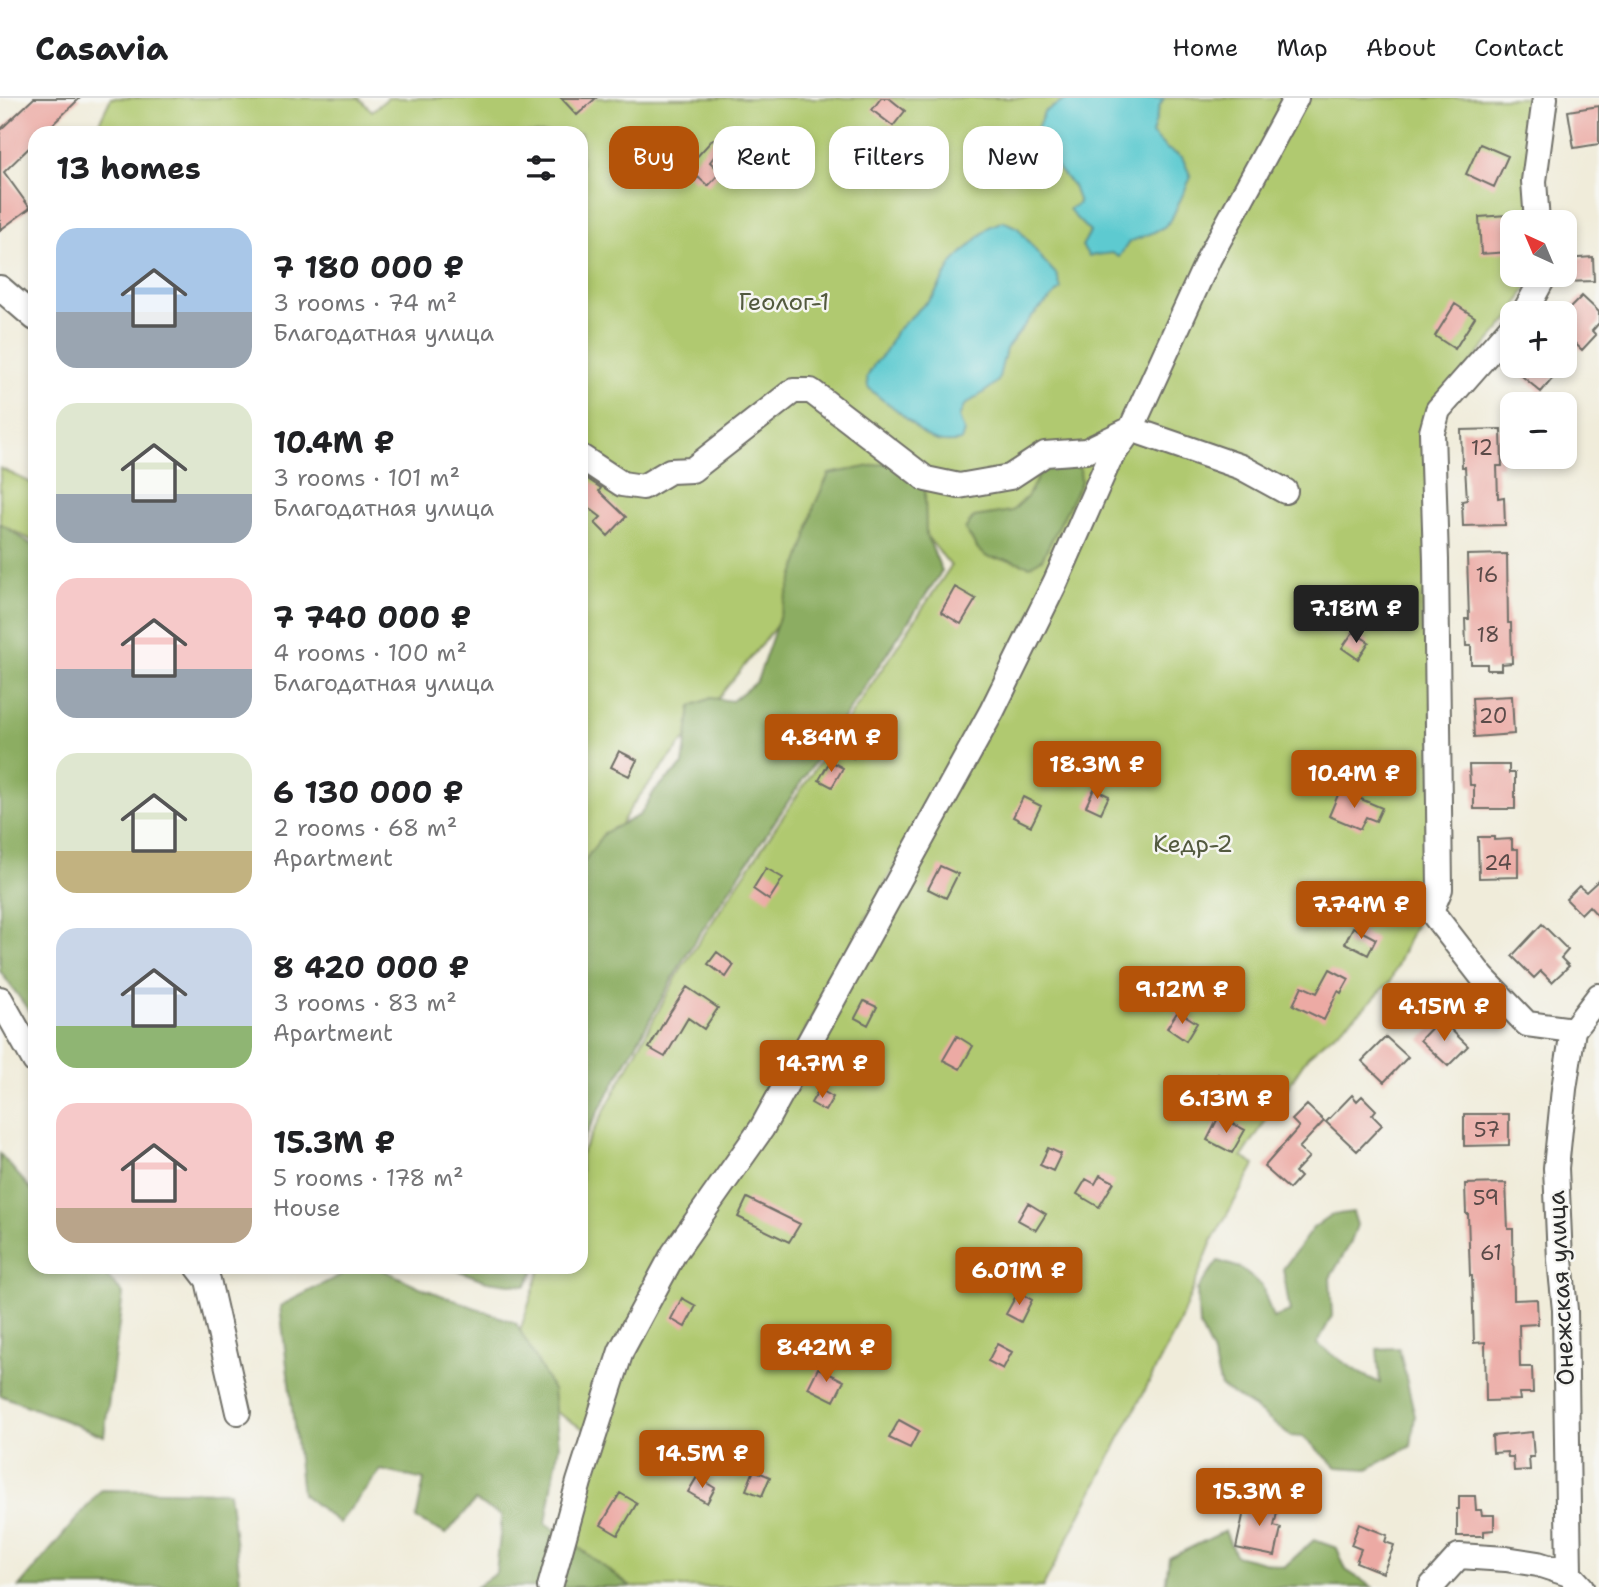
<!DOCTYPE html>
<meta charset="utf-8">
<style>
body{margin:0;font-family:"Shantell Sans",sans-serif;background:#f2f2f2;color:#202124;height:100vh;display:flex;flex-direction:column;font-size:26px;white-space:nowrap}
*{box-sizing:border-box;margin:0}
p{font-size:23px;color:#757577}
.icon{flex:none;width:38px;height:38px;fill:none;stroke:currentColor;stroke-width:2;stroke-linecap:round;stroke-linejoin:round}
.map{position:relative;flex:1;overflow:hidden}
.panel{position:absolute;left:28px;top:28px;width:560px;height:1148px;display:flex;flex-direction:column;background:#fff;border-radius:21px;box-shadow:0 4px 10px #0003}
.panel>*{flex:none}
.guide{position:absolute;left:609px;top:28px;width:665px;height:63px;display:flex;gap:14px}
.needle{width:46px;rotate:316deg}
.controls{position:absolute;left:1500px;top:112px;display:grid;gap:14px}
.controls a{display:grid;place-items:center;width:77px;height:77px;border-radius:14px;background:#fff;box-shadow:0 4px 10px #0003;font-size:35px}
.price{position:absolute;translate:-50% -60px;padding:0 16px;border-radius:7px;background:#b45309;color:#fff;font-size:23px;line-height:46px;filter:drop-shadow(0 2px 4px #0008)}
.price::after{content:'';position:absolute;left:50%;top:42px;width:21px;height:16px;margin-left:-10px;background:inherit;clip-path:polygon(0 0,100% 0,50% 100%)}
.price.on{background:#222;color:#fff}
ul{padding:0;list-style:none}
li{display:flex;align-items:center;gap:21px;height:175px;padding:0 28px}
li span{display:grid;place-items:center;flex:none;width:196px;height:140px;border-radius:21px;color:#555}
li>.icon{margin-inline-start:auto}
span .icon{width:84px;height:84px;fill:#fffc;stroke-width:1}
li b{font-size:30px}
h2{display:flex;justify-content:space-between;align-items:center;height:84px;padding:0 28px;font-size:30px}
.chip{padding:0 24px;border-radius:21px;background:#fff;box-shadow:0 4px 10px #0003;font-size:24px;line-height:63px}
.chip.on{background:#b45309;color:#fff}
header{display:flex;align-items:center;gap:42px;box-sizing:border-box;height:98px;padding:0 35px;background:#fff;border-bottom:2px solid #e0e0e0}
header strong{font-size:33px}
nav{display:flex;gap:38px;margin-inline-start:auto;font-size:24px}
.map>svg:first-child{display:block}
.green{fill:#b0c96f;stroke:#6e7a4d;stroke-width:2}
.forest{fill:#8cad62;stroke:#5c6c46;stroke-width:2}
.water{fill:#5dcad0;stroke:#447a7e;stroke-width:2}
.building{fill:#ecaaa4}
.lines{fill:none;stroke-linecap:round;stroke-linejoin:round}
.minor-casing{stroke:#706f68;stroke-width:28}
.minor{stroke:#fff;stroke-width:24}
.labels{text-anchor:middle;stroke-width:5;stroke-linejoin:round;paint-order:stroke}
.number-label{font-size:21px;fill:#5b4b49}
.park-label{font-size:24px;fill:#535a3f;stroke:#f6f6f2}
.street-label{font-size:24px;fill:#2b2b2b;stroke:#f6f6f2}
</style>
<header>
<strong>Casavia</strong>
<nav><a>Home</a><a>Map</a><a>About</a><a>Contact</a></nav>
</header>
<div class="map">
<svg width="1599" height="1489" viewBox="0 0 1599 1489">
<rect width="100%" height="100%" fill="#f6f6f2"/>
<filter id="ink" filterUnits="userSpaceOnUse"><feTurbulence type="fractalNoise" baseFrequency=".0143" numOctaves="2"/><feDisplacementMap in="SourceGraphic" scale="14" xChannelSelector="R" yChannelSelector="G"/><feConvolveMatrix kernelMatrix="1 2 1 2 8 2 1 2 1" color-interpolation-filters="sRGB"/></filter>
<filter id="wash" filterUnits="userSpaceOnUse"><feTurbulence type="fractalNoise" baseFrequency=".00686" numOctaves="4" result="noise"/><feDisplacementMap in="SourceGraphic" scale="28" xChannelSelector="R" yChannelSelector="G"/><feGaussianBlur stdDeviation="1.57" result="paint"/><feColorMatrix in="noise" values="0 0 0 0 0 0 0 0 0 0 0 0 0 0 0 0 0 1.4 0 .05"/><feComposite in="paint" operator="in"/></filter>
<g filter="url(#wash)">
<rect width="100%" height="100%" fill="#f0ecda"/>
<path class="green" d="M 111,0 L 359,0 L 372,13 L 388,0 L 1287,0 L 1051,481 L 587,1333 L 504,1282 L 541,1169 L 581,1169 L 581,1056 L 682,869 L 951,468 L 881,382 L 821,472 L 633,706 L 581,791 L 581,35 L 94,35 Z
M 1304,0 L 1538,0 L 1529,124 L 1512,124 L 1512,177 L 1533,177 L 1512,217 L 1433,309 L 1432,787 L 1390,884 L 1361,913 L 1308,958 L 1242,1059 L 1255,1067 L 1212,1143 L 1178,1228 L 1043,1489 L 555,1489 L 626,1255 L 678,1158 L 766,1033 L 1213,162 Z
M 0,370 L 35,387 L 35,444 L 0,426 Z"/>
<path class="forest" d="M 1063,360 L 1080,371 L 1081,384 L 1042,461 L 1030,468 L 1010,462 L 987,459 L 978,451 L 965,431 L 974,419 L 1012,413 L 1027,399 L 1047,363 Z
M 897,363 L 925,390 L 926,436 L 942,473 L 687,855 L 581,1045 L 581,768 L 604,735 L 640,717 L 655,692 L 683,667 L 691,608 L 711,600 L 732,603 L 757,583 L 806,442 L 814,408 L 829,376 Z
M 0,425 L 35,449 L 35,921 L 0,873 Z
M 0,1056 L 35,1096 L 35,1169 L 99,1169 L 123,1196 L 104,1338 L 0,1297 Z
M 1353,1114 L 1357,1127 L 1351,1144 L 1330,1180 L 1332,1218 L 1317,1246 L 1361,1276 L 1380,1285 L 1377,1251 L 1399,1250 L 1415,1318 L 1411,1348 L 1368,1371 L 1337,1369 L 1303,1339 L 1290,1338 L 1253,1309 L 1221,1289 L 1212,1254 L 1199,1227 L 1197,1192 L 1218,1163 L 1240,1170 L 1262,1188 L 1273,1220 L 1290,1214 L 1283,1171 L 1313,1130 L 1332,1117 Z
M 356,1169 L 377,1169 L 422,1190 L 516,1225 L 553,1292 L 559,1347 L 546,1425 L 631,1489 L 476,1489 L 496,1475 L 502,1418 L 475,1403 L 446,1436 L 416,1421 L 424,1382 L 381,1372 L 339,1425 L 302,1396 L 280,1208 Z
M 449,1169 L 536,1169 L 526,1188 L 486,1183 Z
M 101,1392 L 229,1394 L 241,1489 L 19,1489 Z
M 1225,1433 L 1235,1457 L 1284,1469 L 1314,1442 L 1337,1450 L 1346,1472 L 1372,1489 L 1165,1489 L 1169,1460 Z"/>
<path class="water" d="M 1069,0 L 1164,0 L 1160,7 L 1152,36 L 1167,51 L 1182,59 L 1191,79 L 1171,122 L 1164,129 L 1152,135 L 1129,144 L 1119,159 L 1112,155 L 1089,158 L 1082,148 L 1090,134 L 1077,121 L 1069,111 L 1079,105 L 1073,88 L 1040,49 L 1034,38 L 1044,14 Z
M 1003,123 L 1018,130 L 1043,162 L 1057,177 L 1061,191 L 1032,218 L 1006,251 L 998,283 L 990,290 L 964,308 L 959,319 L 964,333 L 961,343 C 926,350 918,328 894,310 C 884,303 876,298 868,289 L 867,279 L 875,265 L 885,255 L 895,234 L 934,197 L 953,164 L 989,129 Z"/>
<g id="blocks">
<path class="building" d="M 34,0 L 80,0 L 51,28 L 58,35 L 35,35 L 35,44 L 4,74 L 30,110 L 0,132 L 0,32 Z
M 561,0 L 596,0 L 577,17 Z
M 881,0 L 889,0 L 905,13 L 893,28 L 872,12 Z
M 1599,8 L 1599,46 L 1574,50 L 1568,13 Z
M 713,41 L 722,48 L 710,64 L 721,74 L 708,88 L 698,79 L 695,83 L 684,73 Z
M 1480,46 L 1508,58 L 1494,89 L 1466,76 Z
M 1507,117 L 1509,154 L 1481,156 L 1479,119 Z
M 1593,159 L 1594,183 L 1564,184 L 1564,161 Z
M 1582,198 L 1599,214 L 1599,225 L 1592,233 L 1596,237 L 1582,252 L 1564,235 L 1564,216 Z
M 1455,206 L 1475,219 L 1455,251 L 1435,238 Z
M 1510,268 L 1551,268 L 1558,274 L 1541,294 Z
M 1501,331 L 1502,368 L 1497,368 L 1498,400 L 1504,399 L 1505,427 L 1463,428 L 1462,403 L 1467,402 L 1465,369 L 1462,369 L 1461,332 Z
M 586,380 L 601,390 L 599,393 L 626,419 L 608,438 L 595,425 L 601,419 L 581,404 L 581,386 Z
M 1507,456 L 1508,525 L 1511,525 L 1512,565 L 1501,566 L 1501,572 L 1487,572 L 1487,566 L 1471,566 L 1471,548 L 1466,548 L 1465,521 L 1469,521 L 1467,457 Z
M 955,489 L 976,501 L 961,526 L 941,514 Z
M 1353,534 L 1369,544 L 1358,561 L 1342,550 Z
M 1512,598 L 1514,636 L 1474,639 L 1472,600 Z
M 850,635 L 864,643 L 853,660 L 840,653 Z
M 619,653 L 637,662 L 629,678 L 611,669 Z
M 830,663 L 843,670 L 832,689 L 819,682 Z
M 1469,667 L 1509,667 L 1509,675 L 1515,675 L 1515,711 L 1474,711 L 1474,687 L 1470,687 Z
M 1094,691 L 1109,698 L 1101,715 L 1086,708 Z
M 1340,692 L 1382,710 L 1376,723 L 1366,719 L 1360,731 L 1329,718 Z
M 1023,699 L 1041,708 L 1031,728 L 1013,719 Z
M 1478,739 L 1494,739 L 1494,742 L 1512,741 L 1512,751 L 1518,751 L 1518,779 L 1479,780 Z
M 940,768 L 958,776 L 946,800 L 928,791 Z
M 766,770 L 783,780 L 769,802 L 753,791 Z
M 1599,782 L 1599,819 L 1589,808 L 1581,816 L 1566,801 L 1579,788 L 1586,794 Z
M 1542,826 L 1568,852 L 1561,860 L 1569,868 L 1552,884 L 1541,873 L 1534,880 L 1512,858 Z
M 1353,829 L 1376,841 L 1368,857 L 1345,845 Z
M 717,854 L 734,867 L 726,879 L 708,866 Z
M 1330,871 L 1349,881 L 1341,895 L 1338,893 L 1324,922 L 1293,907 L 1302,888 L 1317,895 Z
M 687,889 L 718,910 L 704,931 L 688,920 L 665,959 L 649,950 L 667,919 Z
M 864,903 L 877,909 L 868,927 L 855,920 Z
M 1178,913 L 1197,925 L 1186,943 L 1167,930 Z
M 1440,921 L 1468,948 L 1448,968 L 1420,942 Z
M 957,938 L 973,948 L 960,971 L 943,962 Z
M 1386,939 L 1408,959 L 1384,984 L 1362,963 Z
M 1218,976 L 1239,987 L 1230,1004 L 1209,994 Z
M 819,991 L 833,999 L 825,1013 L 811,1005 Z
M 1352,997 L 1357,1003 L 1362,998 L 1376,1012 L 1372,1017 L 1382,1027 L 1357,1053 L 1326,1024 Z
M 1307,1007 L 1324,1023 L 1299,1050 L 1309,1059 L 1295,1074 L 1300,1079 L 1289,1091 L 1264,1069 L 1299,1029 L 1292,1022 Z
M 1464,1016 L 1509,1016 L 1509,1047 L 1464,1048 Z
M 1219,1018 L 1245,1032 L 1232,1055 L 1207,1042 Z
M 1048,1050 L 1061,1056 L 1053,1073 L 1040,1067 Z
M 1100,1077 L 1114,1084 L 1099,1109 L 1077,1096 L 1086,1081 L 1095,1086 Z
M 1506,1085 L 1508,1131 L 1513,1131 L 1514,1202 L 1537,1201 L 1538,1226 L 1519,1227 L 1520,1269 L 1532,1269 L 1533,1295 L 1519,1295 L 1520,1302 L 1486,1303 L 1485,1244 L 1474,1245 L 1472,1178 L 1470,1178 L 1468,1116 L 1466,1116 L 1465,1086 Z
M 747,1100 L 800,1126 L 789,1144 L 738,1119 Z
M 1028,1105 L 1046,1116 L 1036,1132 L 1018,1122 Z
M 1018,1194 L 1032,1202 L 1021,1224 L 1006,1216 Z
M 682,1200 L 696,1208 L 685,1229 L 671,1221 Z
M 997,1246 L 1012,1254 L 1003,1271 L 988,1263 Z
M 818,1270 L 844,1283 L 834,1303 L 808,1290 Z
M 899,1322 L 919,1333 L 910,1350 L 889,1340 Z
M 1532,1334 L 1534,1359 L 1529,1359 L 1530,1372 L 1514,1373 L 1513,1359 L 1508,1359 L 1507,1354 L 1493,1355 L 1492,1338 Z
M 754,1372 L 770,1379 L 762,1398 L 746,1392 Z
M 697,1379 L 715,1390 L 707,1405 L 688,1394 Z
M 620,1395 L 637,1405 L 618,1437 L 601,1427 Z
M 1459,1398 L 1475,1398 L 1476,1412 L 1481,1412 L 1482,1417 L 1494,1417 L 1494,1432 L 1484,1433 L 1484,1438 L 1457,1438 L 1457,1411 L 1459,1411 Z
M 1247,1399 L 1279,1406 L 1274,1428 L 1281,1430 L 1275,1458 L 1236,1450 Z
M 1359,1426 L 1387,1437 L 1385,1444 L 1394,1447 L 1383,1475 L 1356,1464 L 1361,1451 L 1351,1447 Z"/>
</g>
</g>
<g filter="url(#ink)">
<use href="#blocks" fill-opacity="0" stroke="#706f68" stroke-width="2"/>
<g class="lines">
<defs>
<path id="minor" d="M 1537,124 L 1534,83 L 1545,0
M 0,190 L 35,220
M 1524,215 L 1542,182 L 1541,177
M 1512,228 L 1438,312 L 1432,334 L 1436,462 L 1440,791 L 1431,813 L 1483,880 L 1527,926 L 1573,932
M 581,359 L 622,386 L 643,389 L 670,373 L 692,372 L 793,293 L 811,293 L 926,381 L 959,388 L 1010,379 L 1045,356 L 1086,353 L 1131,331 L 1241,369 L 1285,393
M 0,901 L 35,963
M 198,1169 L 208,1182 L 238,1314
M 550,1489 L 579,1384 L 621,1253 L 674,1155 L 762,1030 L 992,613 L 1056,483 L 1109,362 L 1131,331 L 1209,160 L 1296,0
M 1431,1489 L 1459,1458 L 1506,1461 L 1538,1466 L 1569,1476
M 1581,1489 L 1569,1476 L 1565,1212 L 1560,1162 L 1556,1070 L 1564,991 L 1573,932 L 1599,898"/>
</defs>
<use href="#minor" class="minor-casing"/>
<use href="#minor" class="minor"/>
</g>
</g>
<g class="labels">
<g class="number-label">
<text x="1482" y="357">12</text>
<text x="1487" y="484">16</text>
<text x="1488" y="544">18</text>
<text x="1493" y="625">20</text>
<text x="1498" y="772">24</text>
<text x="1487" y="1039">57</text>
<text x="1486" y="1107">59</text>
<text x="1491" y="1162">61</text>
</g>
<g class="park-label">
<text x="784" y="212">Геолог-1</text>
<text x="1193" y="754">Кедр-2</text>
</g>
<g class="street-label">
<text transform="translate(1561 1190) rotate(-93)" y="8">Онежская улица</text>
</g>
</g>
</svg>
<div class="controls">
<a><svg class="needle" viewBox="-14 -14 28 28"><path d="M0-13l5 13h-10z" fill="#e53935"/><path d="M0 13l5-13h-10z" fill="#757577"/></svg></a>
<a>+</a>
<a>−</a>
</div>
<b class="price on" style="left:1356px;top:547px">7.18M ₽</b>
<b class="price" style="left:831px;top:676px">4.84M ₽</b>
<b class="price" style="left:1097px;top:703px">18.3M ₽</b>
<b class="price" style="left:1354px;top:712px">10.4M ₽</b>
<b class="price" style="left:1361px;top:843px">7.74M ₽</b>
<b class="price" style="left:1182px;top:928px">9.12M ₽</b>
<b class="price" style="left:1444px;top:945px">4.15M ₽</b>
<b class="price" style="left:822px;top:1002px">14.7M ₽</b>
<b class="price" style="left:1226px;top:1037px">6.13M ₽</b>
<b class="price" style="left:1019px;top:1209px">6.01M ₽</b>
<b class="price" style="left:826px;top:1286px">8.42M ₽</b>
<b class="price" style="left:702px;top:1392px">14.5M ₽</b>
<b class="price" style="left:1259px;top:1430px">15.3M ₽</b>
<div class="guide">
<a class="chip on">Buy</a>
<a class="chip">Rent</a>
<a class="chip">Filters</a>
<a class="chip">New</a>
</div>
<section class="panel">
<h2>13 homes<svg class="icon" aria-label="filters" viewBox="0 0 24 24"><path d="M4 7h16M4 17h16"/><circle cx="9" cy="7" r="2"/><circle cx="15" cy="17" r="2"/></svg></h2>
<ul>
<li><span style="background:linear-gradient(#a9c7e8 60%,#9aa5b1 0)"><svg class="icon" aria-label="home" viewBox="0 0 24 24"><path d="M3 11l9-7 9 7M6 9v11h12V9"/></svg></span><div><b>7 180 000 ₽</b><p>3 rooms · 74 m²</p><p>Благодатная улица</p></div></li>
<li><span style="background:linear-gradient(#dfe7d0 65%,#9aa5b1 0)"><svg class="icon" aria-label="home" viewBox="0 0 24 24"><path d="M3 11l9-7 9 7M6 9v11h12V9"/></svg></span><div><b>10.4M ₽</b><p>3 rooms · 101 m²</p><p>Благодатная улица</p></div></li>
<li><span style="background:linear-gradient(#f6c9c9 65%,#9aa5b1 0)"><svg class="icon" aria-label="home" viewBox="0 0 24 24"><path d="M3 11l9-7 9 7M6 9v11h12V9"/></svg></span><div><b>7 740 000 ₽</b><p>4 rooms · 100 m²</p><p>Благодатная улица</p></div></li>
<li><span style="background:linear-gradient(#dfe7d0 70%,#c2b280 0)"><svg class="icon" aria-label="home" viewBox="0 0 24 24"><path d="M3 11l9-7 9 7M6 9v11h12V9"/></svg></span><div><b>6 130 000 ₽</b><p>2 rooms · 68 m²</p><p>Apartment</p></div></li>
<li><span style="background:linear-gradient(#c9d6e8 70%,#8fb573 0)"><svg class="icon" aria-label="home" viewBox="0 0 24 24"><path d="M3 11l9-7 9 7M6 9v11h12V9"/></svg></span><div><b>8 420 000 ₽</b><p>3 rooms · 83 m²</p><p>Apartment</p></div></li>
<li><span style="background:linear-gradient(#f6c9c9 75%,#b9a48a 0)"><svg class="icon" aria-label="home" viewBox="0 0 24 24"><path d="M3 11l9-7 9 7M6 9v11h12V9"/></svg></span><div><b>15.3M ₽</b><p>5 rooms · 178 m²</p><p>House</p></div></li>
</ul>
</section>
</div>
